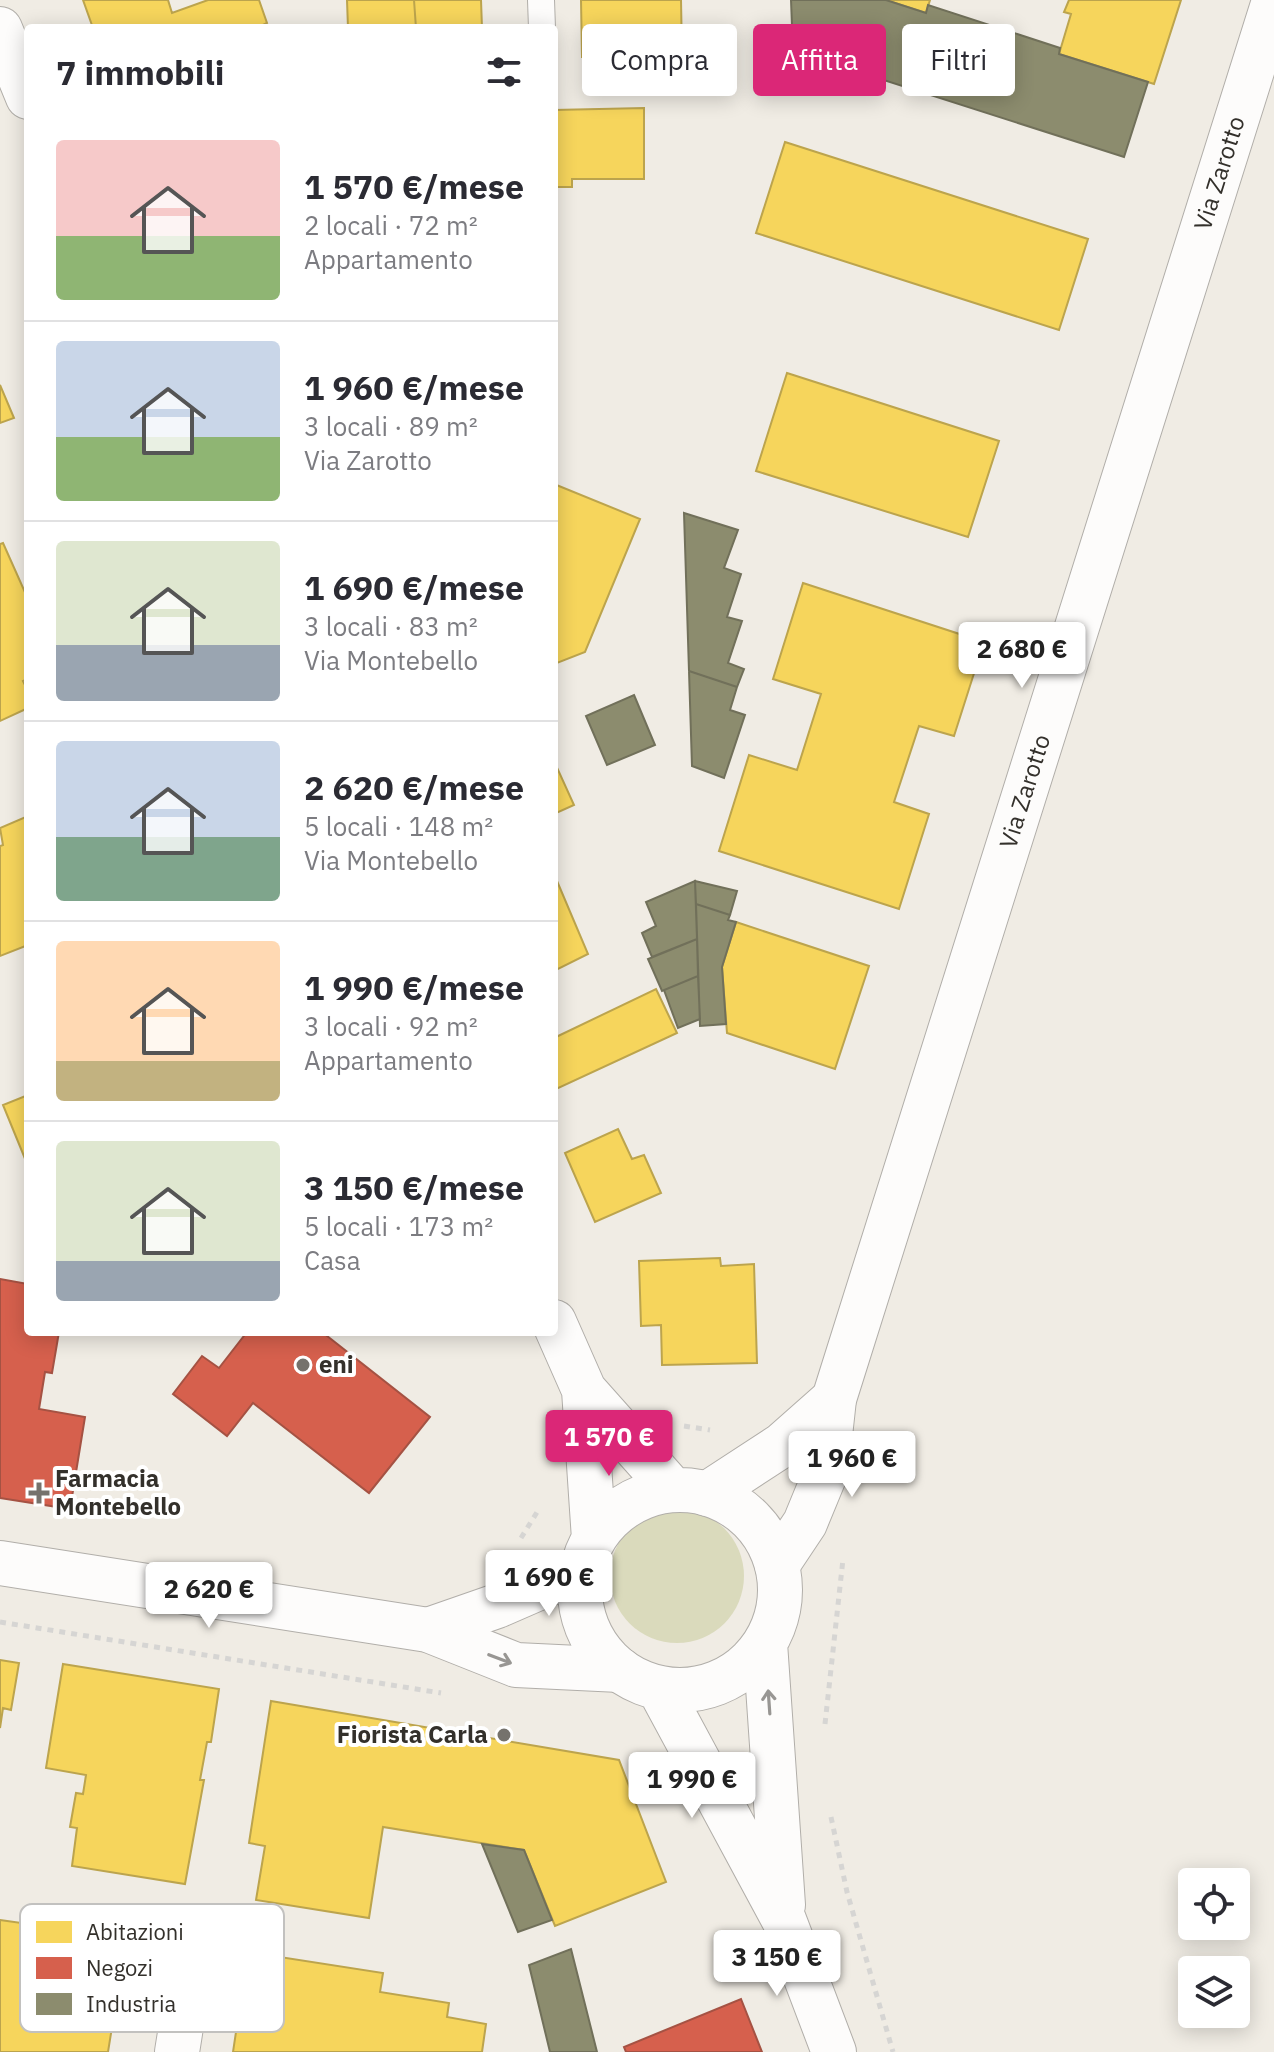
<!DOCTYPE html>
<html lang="it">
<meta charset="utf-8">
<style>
body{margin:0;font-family:"IBM Plex Sans",sans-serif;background:#f7f7f7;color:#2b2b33;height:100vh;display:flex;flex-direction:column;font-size:30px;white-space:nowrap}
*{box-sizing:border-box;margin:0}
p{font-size:26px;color:#7c7c81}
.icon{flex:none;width:44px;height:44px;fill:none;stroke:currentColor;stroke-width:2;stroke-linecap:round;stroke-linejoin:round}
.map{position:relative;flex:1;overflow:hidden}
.drawer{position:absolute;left:24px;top:24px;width:534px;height:1312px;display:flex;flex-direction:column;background:#fff;border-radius:8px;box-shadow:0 4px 20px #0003}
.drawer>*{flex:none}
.top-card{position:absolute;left:582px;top:24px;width:572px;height:72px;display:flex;gap:16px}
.controls{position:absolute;left:1178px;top:1868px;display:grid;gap:16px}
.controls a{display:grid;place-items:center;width:72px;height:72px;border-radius:8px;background:#fff;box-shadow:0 4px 20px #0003;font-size:40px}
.price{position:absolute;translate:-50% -68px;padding:0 18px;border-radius:8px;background:#fff;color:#222;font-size:26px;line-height:52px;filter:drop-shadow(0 2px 4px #0008)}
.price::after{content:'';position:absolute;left:50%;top:48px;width:24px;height:18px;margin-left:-12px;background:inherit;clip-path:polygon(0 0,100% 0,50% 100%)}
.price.selected{background:#db2777;color:#fff}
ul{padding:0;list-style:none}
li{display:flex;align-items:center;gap:24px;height:200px;padding:0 32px}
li+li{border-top:2px solid #e1e1e2}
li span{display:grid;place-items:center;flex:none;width:224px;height:160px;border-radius:8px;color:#555}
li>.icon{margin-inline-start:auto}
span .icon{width:96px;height:96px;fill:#fffc;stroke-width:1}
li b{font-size:34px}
h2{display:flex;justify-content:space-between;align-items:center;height:96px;padding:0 32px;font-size:34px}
.pill{padding:0 28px;border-radius:8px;background:#fff;box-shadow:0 4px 20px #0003;font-size:28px;line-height:72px}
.pill.selected{background:#db2777;color:#fff}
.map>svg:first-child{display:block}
.green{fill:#dadabc}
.homes{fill:#f6d55c;stroke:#bca44d;stroke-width:2}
.shops{fill:#d6604d;stroke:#a55243;stroke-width:2}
.industry{fill:#8c8c6e;stroke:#71705a;stroke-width:2}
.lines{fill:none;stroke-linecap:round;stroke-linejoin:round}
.service-casing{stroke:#b1aea9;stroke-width:28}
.minor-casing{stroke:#b1aea9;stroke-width:46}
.tertiary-casing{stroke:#b1aea9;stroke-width:46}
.secondary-casing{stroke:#b1aea9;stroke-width:46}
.path{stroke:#d6d5d3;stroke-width:5;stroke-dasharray:6 6;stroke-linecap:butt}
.service{stroke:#fdfcfb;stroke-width:26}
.minor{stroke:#fdfcfb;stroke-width:44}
.tertiary{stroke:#fdfcfb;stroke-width:44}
.secondary{stroke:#fdfcfb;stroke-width:44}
.oneway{stroke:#989693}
.poi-dot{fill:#75726c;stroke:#fff;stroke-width:3}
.labels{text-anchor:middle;stroke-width:8;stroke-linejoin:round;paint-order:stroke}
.street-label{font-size:24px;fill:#33302b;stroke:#fff}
.poi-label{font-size:24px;font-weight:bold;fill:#33302b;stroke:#fff;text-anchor:start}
.key{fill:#fff;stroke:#c2c1bf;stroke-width:2}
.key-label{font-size:22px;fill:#33302b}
</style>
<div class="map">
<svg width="1274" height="2052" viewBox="0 0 1274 2052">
<rect width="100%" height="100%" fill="#f0ece4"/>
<path class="green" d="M610 1576a67 67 0 1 1 134 0a67 67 0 1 1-134 0Z"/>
<path class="homes" d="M 83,0 L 168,0 L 172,13 L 208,0 L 259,0 L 267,23 L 257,28 L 93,28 Z
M 347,0 L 414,0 L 416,28 L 348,28 Z
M 414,0 L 481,0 L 482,28 L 416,28 Z
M 581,0 L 681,0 L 682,55 L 582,57 Z
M 886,0 L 930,0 L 926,13 Z
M 1069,0 L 1181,0 L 1154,84 L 1059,54 L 1071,14 L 1064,12 Z
M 644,108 L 644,179 L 572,179 L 572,187 L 554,187 L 554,110 Z
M 785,142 L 1088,239 L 1059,330 L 756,233 Z
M 787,373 L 999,441 L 968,537 L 756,471 Z
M 0,385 L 14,418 L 0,423 Z
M 554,484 L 640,519 L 585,652 L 557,663 L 554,661 Z
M 3,543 L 28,599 L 28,679 L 23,681 L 28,691 L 28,708 L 0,721 L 0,544 Z
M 803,583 L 984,642 L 954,736 L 919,726 L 894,802 L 929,814 L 899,909 L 719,851 L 749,755 L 797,770 L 821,694 L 773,679 Z
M 554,761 L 574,805 L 554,814 Z
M 28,816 L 28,945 L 0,956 L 0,846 L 3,845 L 0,828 Z
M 557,881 L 588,954 L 554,971 L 554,882 Z
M 736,922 L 869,966 L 835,1069 L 727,1033 L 722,967 Z
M 656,989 L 677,1033 L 554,1090 L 554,1038 Z
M 28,1095 L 28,1166 L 3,1105 Z
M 618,1129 L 632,1159 L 644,1155 L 661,1193 L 595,1222 L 565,1153 Z
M 720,1258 L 721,1266 L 754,1264 L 757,1363 L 662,1365 L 661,1325 L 641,1326 L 639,1261 Z
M 0,1660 L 19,1663 L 11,1710 L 3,1708 L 0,1728 Z
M 63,1664 L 219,1689 L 211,1742 L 207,1742 L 200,1780 L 204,1780 L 185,1884 L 72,1866 L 77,1828 L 70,1827 L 76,1793 L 83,1794 L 86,1775 L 46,1768 Z
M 271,1701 L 619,1760 L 666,1882 L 555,1926 L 524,1850 L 383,1827 L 369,1918 L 256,1900 L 265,1846 L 249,1843 Z
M 0,1920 L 43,1926 L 40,1942 L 75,1948 L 78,1932 L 126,1940 L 108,2052 L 0,2052 Z
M 248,1952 L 383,1973 L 380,1992 L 449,2003 L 447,2017 L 486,2024 L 482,2052 L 233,2052 Z"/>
<path class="shops" d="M 0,1279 L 28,1284 L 28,1332 L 59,1332 L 52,1373 L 45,1372 L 39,1409 L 85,1417 L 70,1509 L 0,1498 Z
M 247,1332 L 322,1332 L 430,1417 L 369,1493 L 253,1403 L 227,1436 L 173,1394 L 202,1356 L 219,1368 Z
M 741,1999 L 762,2052 L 626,2052 L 624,2047 Z"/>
<path class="industry" d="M 791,0 L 886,0 L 926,13 L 928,5 L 1060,48 L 1059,54 L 1148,82 L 1124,157 L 793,51 Z
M 684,513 L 738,530 L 724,568 L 741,574 L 727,617 L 742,621 L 728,663 L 744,669 L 737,687 L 689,671 Z
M 689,671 L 737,687 L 730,710 L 745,715 L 724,778 L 692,766 Z
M 634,695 L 655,745 L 607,765 L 586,716 Z
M 695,881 L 697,939 L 652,957 L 642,933 L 656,926 L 646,902 Z
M 695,881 L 737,891 L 730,915 L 696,904 Z
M 696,904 L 730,915 L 728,920 L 736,922 L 722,967 L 726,1024 L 700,1026 Z
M 697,939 L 698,976 L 662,991 L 648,959 Z
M 698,976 L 700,1019 L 678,1028 L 664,990 Z
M 482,1844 L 524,1850 L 552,1920 L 518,1932 Z
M 571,1949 L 597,2052 L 550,2052 L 529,1965 Z"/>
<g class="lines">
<defs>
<path id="service" d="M 541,0 L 542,28"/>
<path id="minor" d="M 177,2052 L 191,1964"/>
<g id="tertiary">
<path d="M 707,1494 L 782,1445 L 834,1399"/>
<path d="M 0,1563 L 428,1630 L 516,1665 L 620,1670"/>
<path id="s1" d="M 777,1565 L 805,1523 L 826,1472 L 834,1399 L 1274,1"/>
<path d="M 428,1630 L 497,1606 L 582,1569"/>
</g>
<path id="secondary" d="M 0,29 L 28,97
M 554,1322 L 584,1390 L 672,1489
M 584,1390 L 594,1539
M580 1590a100 100 0 1 1 200 0a100 100 0 1 1-200 0Z
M 765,1643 L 783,1905
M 659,1688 L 784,1920 L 834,2052"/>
</defs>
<use href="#service" class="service-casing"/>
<use href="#minor" class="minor-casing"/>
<use href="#tertiary" class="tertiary-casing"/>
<use href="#secondary" class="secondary-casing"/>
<path class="path" d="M 684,1426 L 710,1430
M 521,1538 L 539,1509
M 0,1622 L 441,1693
M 825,1724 L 843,1559
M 831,1817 L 847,1892 L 893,2052"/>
<use href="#service" class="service"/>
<use href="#minor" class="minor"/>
<use href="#tertiary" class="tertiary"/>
<use href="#secondary" class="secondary"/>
</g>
<defs><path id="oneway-shaft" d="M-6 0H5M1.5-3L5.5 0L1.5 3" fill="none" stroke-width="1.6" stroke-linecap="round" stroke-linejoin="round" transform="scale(2)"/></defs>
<g class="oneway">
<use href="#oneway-shaft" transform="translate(500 1659) rotate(21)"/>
<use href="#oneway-shaft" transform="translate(769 1702) rotate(-94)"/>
</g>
<g class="poi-dot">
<circle cx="303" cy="1365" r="8"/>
<path d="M35 1481h8v8h8v8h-8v8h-8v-8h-8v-8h8z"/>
<circle cx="504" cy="1735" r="8"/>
</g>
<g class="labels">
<g class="street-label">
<text dy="8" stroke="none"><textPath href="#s1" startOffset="1464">Via Zarotto</textPath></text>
<text dy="8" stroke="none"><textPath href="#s1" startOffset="816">Via Zarotto</textPath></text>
</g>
<g class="poi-label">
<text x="319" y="1373">eni</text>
<text x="55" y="1487">Farmacia<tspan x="55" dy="28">Montebello</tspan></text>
<text x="488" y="1743" text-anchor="end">Fiorista Carla</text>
</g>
</g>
<rect x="20" y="1904" width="264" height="128" rx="12" class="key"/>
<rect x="36" y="1921" width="36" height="22" fill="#f6d55c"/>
<rect x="36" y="1957" width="36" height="22" fill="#d6604d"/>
<rect x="36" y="1993" width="36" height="22" fill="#8c8c6e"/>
<g class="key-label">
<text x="86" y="1940">Abitazioni</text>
<text x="86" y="1976">Negozi</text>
<text x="86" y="2012">Industria</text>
</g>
</svg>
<div class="controls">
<a><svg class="icon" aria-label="locate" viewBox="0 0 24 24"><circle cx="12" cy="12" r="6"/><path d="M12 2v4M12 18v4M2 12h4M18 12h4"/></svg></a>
<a><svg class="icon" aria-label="layers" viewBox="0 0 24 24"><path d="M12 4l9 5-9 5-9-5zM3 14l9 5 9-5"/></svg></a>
</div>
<b class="price" style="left:1022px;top:690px">2 680 €</b>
<b class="price selected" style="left:609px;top:1478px">1 570 €</b>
<b class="price" style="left:852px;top:1499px">1 960 €</b>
<b class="price" style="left:549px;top:1618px">1 690 €</b>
<b class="price" style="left:209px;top:1630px">2 620 €</b>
<b class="price" style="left:692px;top:1820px">1 990 €</b>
<b class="price" style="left:777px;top:1998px">3 150 €</b>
<div class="top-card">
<a class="pill">Compra</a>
<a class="pill selected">Affitta</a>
<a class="pill">Filtri</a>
</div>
<section class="drawer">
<h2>7 immobili<svg class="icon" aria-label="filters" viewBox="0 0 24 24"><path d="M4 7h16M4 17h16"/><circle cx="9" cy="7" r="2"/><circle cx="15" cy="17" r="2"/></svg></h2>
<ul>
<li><span style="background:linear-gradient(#f6c9c9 60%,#8fb573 0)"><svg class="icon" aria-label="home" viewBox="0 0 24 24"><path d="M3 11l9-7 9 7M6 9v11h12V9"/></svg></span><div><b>1 570 €/mese</b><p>2 locali · 72 m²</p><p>Appartamento</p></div></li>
<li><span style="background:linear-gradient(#c9d6e8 60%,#8fb573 0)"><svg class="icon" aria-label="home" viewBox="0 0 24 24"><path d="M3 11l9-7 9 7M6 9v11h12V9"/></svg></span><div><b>1 960 €/mese</b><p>3 locali · 89 m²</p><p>Via Zarotto</p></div></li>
<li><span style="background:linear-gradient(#dfe7d0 65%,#9aa5b1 0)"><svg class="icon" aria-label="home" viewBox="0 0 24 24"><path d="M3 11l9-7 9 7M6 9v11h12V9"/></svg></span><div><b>1 690 €/mese</b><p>3 locali · 83 m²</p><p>Via Montebello</p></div></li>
<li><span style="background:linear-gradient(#c9d6e8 60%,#7fa58c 0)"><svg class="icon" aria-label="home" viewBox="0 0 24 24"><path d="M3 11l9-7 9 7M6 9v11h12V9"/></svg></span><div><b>2 620 €/mese</b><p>5 locali · 148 m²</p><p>Via Montebello</p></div></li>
<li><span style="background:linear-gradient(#ffd9b3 75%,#c2b280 0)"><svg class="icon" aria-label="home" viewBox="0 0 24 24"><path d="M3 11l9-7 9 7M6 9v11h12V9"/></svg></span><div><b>1 990 €/mese</b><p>3 locali · 92 m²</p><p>Appartamento</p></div></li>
<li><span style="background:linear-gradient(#dfe7d0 75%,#9aa5b1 0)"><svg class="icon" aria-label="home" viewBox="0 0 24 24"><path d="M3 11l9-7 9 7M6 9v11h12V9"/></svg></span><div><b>3 150 €/mese</b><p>5 locali · 173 m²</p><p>Casa</p></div></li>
</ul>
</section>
</div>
